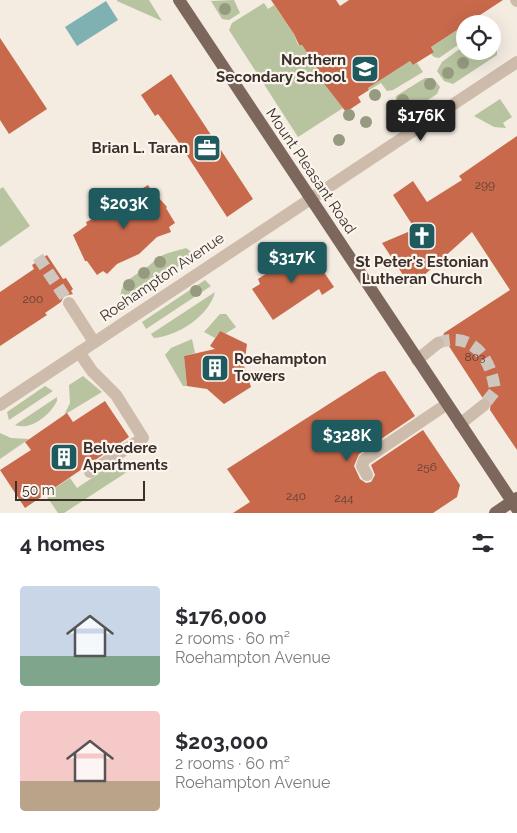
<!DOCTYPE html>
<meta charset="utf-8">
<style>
body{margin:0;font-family:Raleway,sans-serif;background:#f2f2f3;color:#2b2b33;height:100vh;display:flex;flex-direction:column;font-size:19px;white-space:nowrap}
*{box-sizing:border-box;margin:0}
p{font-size:16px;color:#7c7c81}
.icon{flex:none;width:28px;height:28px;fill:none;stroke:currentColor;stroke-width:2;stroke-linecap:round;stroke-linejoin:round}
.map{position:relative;height:513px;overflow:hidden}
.panel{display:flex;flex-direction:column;background:#fff;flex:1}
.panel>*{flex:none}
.fabs{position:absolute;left:456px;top:15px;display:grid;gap:10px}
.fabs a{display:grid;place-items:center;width:45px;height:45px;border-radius:50%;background:#fff;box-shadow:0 5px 20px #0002;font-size:25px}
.scale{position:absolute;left:15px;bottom:12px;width:130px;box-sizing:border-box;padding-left:5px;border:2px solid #3b302b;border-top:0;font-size:14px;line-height:18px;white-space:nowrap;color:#3b302b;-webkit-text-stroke:4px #fbf5ee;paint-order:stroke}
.price{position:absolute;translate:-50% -42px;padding:0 11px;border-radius:5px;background:#1f5a5e;color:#fff;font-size:16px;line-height:32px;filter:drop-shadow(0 1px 2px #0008)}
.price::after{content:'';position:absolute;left:50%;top:30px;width:15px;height:11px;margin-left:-8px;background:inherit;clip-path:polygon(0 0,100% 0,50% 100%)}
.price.current{background:#222;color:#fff}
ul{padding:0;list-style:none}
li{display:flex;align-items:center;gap:15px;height:125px;padding:0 20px}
li span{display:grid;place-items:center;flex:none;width:140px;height:100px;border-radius:5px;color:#555}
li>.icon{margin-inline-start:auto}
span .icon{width:60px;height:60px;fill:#fffc;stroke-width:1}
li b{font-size:21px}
h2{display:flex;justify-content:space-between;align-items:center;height:60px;padding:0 20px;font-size:21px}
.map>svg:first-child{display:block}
.green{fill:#b8c4a0}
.water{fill:#7fb0b2}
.building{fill:#c8694b}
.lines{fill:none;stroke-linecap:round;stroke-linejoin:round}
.minor-tunnel{stroke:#cfc6bd;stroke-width:12;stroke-dasharray:12 6;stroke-linecap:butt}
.minor{stroke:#cdbbac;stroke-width:12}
.major{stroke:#7d675c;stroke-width:12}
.tree{fill:#969b7f}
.labels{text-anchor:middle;stroke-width:4.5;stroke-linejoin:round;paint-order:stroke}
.number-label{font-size:12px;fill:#5e3e33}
.poi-label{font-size:15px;font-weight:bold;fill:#3b302b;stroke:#fbf5ee;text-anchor:end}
.street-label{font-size:15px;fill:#3b302b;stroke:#fbf5ee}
</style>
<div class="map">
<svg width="517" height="513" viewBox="0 0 517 513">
<rect width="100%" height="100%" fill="#f4ebe1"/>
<path class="green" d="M 117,0 L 149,0 L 162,21 L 117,1 Z
M 234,0 L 240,13 L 229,20 L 222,19 L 211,1 Z
M 264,3 L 268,9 L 274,5 L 294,34 L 298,45 L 302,45 L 325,80 L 323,82 L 343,108 L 298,137 L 229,30 L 232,23 Z
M 465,25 L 465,40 L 439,58 L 434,57 L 431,54 L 434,51 L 431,47 Z
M 493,41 L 497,47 L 497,55 L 453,84 L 444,81 L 437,71 L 442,62 L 465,45 L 465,51 L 492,51 Z
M 410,61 L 413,65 L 417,63 L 423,72 L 393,90 L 387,91 L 381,83 L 369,90 L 368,88 Z
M 425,78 L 433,78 L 440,87 L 437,94 L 395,122 L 385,119 L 395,110 L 396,96 Z
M 500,99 L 512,117 L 503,123 L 506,128 L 494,127 L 474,116 Z
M 3,187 L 30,226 L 0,247 L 0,189 Z
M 186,248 L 196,255 L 122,304 C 116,285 131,278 144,269 C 150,266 154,260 160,257 C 167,252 177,251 186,248 Z
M 205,280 L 211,286 L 146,329 L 142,322 Z
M 215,292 C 209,316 178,336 154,338 L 151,334 Z
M 220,314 L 226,314 L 236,327 L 225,334 L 220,331 L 215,338 L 204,332 Z
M 192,339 L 195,353 L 184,356 L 187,386 L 183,386 L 165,355 L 171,348 Z
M 83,376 L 102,392 L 64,415 L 70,403 L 69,385 Z
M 45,386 L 53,391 L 9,420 L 7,412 Z
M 57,397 L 57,401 C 50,415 31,431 15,425 Z
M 0,433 L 11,438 L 29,439 L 0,459 Z
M 122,458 L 130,470 L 64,513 L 58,513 L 43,491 L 49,492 L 70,478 L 77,488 Z"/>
<path class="water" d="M 106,1 L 118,20 L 77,46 L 65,27 Z"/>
<path class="building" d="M 271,0 L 336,0 L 340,6 L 349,0 L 503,0 L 431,47 L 434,52 L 413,65 L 410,61 L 368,88 L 369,90 L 358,97 L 361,102 L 346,112 L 322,81 L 325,80 L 302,45 L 299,45 L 294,34 Z
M 0,38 L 47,109 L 9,134 L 0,120 Z
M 171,74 L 253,199 L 227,217 L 177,140 L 158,114 L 155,116 L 141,95 Z
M 517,136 L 517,450 L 490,410 L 491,400 L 482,397 L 443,337 L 444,333 L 510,290 L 472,232 L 411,287 L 382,243 L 415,229 L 393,195 L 413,181 L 427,202 L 462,180 L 459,176 Z
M 148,185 L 157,199 L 159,198 L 167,207 L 166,208 L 175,223 L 169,227 L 171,232 L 157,237 L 139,254 L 117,264 L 107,274 L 103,271 L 97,275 L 87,261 L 85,261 L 73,235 L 87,225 L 86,222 L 101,215 L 109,207 L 120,203 L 131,192 L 133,194 Z
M 307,247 L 334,287 L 322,295 L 319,289 L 273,320 L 252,289 L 260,284 L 258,279 Z
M 47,255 L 63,279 L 66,278 L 73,289 L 71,291 L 73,294 L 64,296 L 61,302 L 45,313 L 47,315 L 0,346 L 0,292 L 34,269 L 32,265 Z
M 220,331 L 247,344 L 244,366 L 251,387 L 224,404 L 207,389 L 187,386 L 184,356 L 215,349 L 210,346 Z
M 385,371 L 415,416 L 359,454 L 354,466 L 360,479 L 366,483 L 371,482 L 375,475 L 371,465 L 423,430 L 460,485 L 457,497 L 433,513 L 233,513 L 250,502 L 227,469 L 379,372 Z
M 105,401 L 129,437 L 25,508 L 0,470 L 31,450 L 25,442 L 67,413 L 73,422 Z"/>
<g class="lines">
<path class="minor-tunnel" d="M 38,257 L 69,303
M 438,343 C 472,330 492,359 495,391 L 484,405"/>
<path class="minor" d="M 516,0 L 517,1
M 69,303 L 94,342
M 79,352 L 92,371 L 116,395 L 143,438 L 90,472
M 417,360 L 438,343
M 0,405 L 517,62
M 460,424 L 484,405
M 367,475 L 362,466 L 364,460 L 447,404"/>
<path class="major" d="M 179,0 L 517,509
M 495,513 L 517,498"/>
</g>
<g class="tree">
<circle cx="225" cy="9" r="6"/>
<circle cx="463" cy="63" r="6"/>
<circle cx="448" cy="73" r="6"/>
<circle cx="430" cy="84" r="6"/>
<circle cx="375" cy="95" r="6"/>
<circle cx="403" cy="100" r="6"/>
<circle cx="349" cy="115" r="6"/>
<circle cx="366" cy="122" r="6"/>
<circle cx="339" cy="140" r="6"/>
<circle cx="160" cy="262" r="6"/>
<circle cx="144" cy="273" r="6"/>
<circle cx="129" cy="285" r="6"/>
<circle cx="196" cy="291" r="6"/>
</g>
<defs>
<symbol id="school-square" viewBox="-11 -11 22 22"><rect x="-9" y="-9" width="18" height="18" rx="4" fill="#1f5a5e" stroke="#fbf5ee"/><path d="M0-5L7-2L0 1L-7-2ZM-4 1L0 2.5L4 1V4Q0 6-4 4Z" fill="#fff"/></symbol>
<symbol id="office-square" viewBox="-11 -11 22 22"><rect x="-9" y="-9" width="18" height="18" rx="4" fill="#1f5a5e" stroke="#fbf5ee"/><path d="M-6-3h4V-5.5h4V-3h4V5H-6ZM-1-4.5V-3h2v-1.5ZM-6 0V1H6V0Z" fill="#fff"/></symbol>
<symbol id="church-square" viewBox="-11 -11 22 22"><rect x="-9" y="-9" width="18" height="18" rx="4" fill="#1f5a5e" stroke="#fbf5ee"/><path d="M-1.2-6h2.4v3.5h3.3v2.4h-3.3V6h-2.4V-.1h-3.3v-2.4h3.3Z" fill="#fff"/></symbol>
<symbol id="building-square" viewBox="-11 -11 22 22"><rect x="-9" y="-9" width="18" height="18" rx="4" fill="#1f5a5e" stroke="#fbf5ee"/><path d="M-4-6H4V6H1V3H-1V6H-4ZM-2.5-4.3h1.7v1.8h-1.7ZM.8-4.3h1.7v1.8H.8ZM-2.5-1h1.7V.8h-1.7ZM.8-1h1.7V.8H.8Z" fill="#fff"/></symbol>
</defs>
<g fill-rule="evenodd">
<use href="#school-square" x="349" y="53" width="32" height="32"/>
<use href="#office-square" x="191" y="132" width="32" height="32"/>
<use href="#church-square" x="406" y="220" width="32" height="32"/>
<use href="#building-square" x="199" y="352" width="32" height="32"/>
<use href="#building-square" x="48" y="441" width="32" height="32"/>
</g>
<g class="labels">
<g class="number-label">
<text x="485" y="189">299</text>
<text x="33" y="303">200</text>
<text x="475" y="361">803</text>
<text x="427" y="471">256</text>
<text x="296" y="500">240</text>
<text x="344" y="502">244</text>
</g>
<g class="poi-label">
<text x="346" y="65">Northern<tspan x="346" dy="17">Secondary School</tspan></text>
<text x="188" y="153">Brian L. Taran</text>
<text x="422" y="267" text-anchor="middle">St Peter's Estonian<tspan x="422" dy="17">Lutheran Church</tspan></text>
<text x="234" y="364" text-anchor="start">Roehampton<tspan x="234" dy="17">Towers</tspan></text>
<text x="83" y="453" text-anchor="start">Belvedere<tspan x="83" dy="17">Apartments</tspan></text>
</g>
<g class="street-label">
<text transform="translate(311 171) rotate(56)" y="5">Mount Pleasant Road</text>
<text transform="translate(162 277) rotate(-34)" y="5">Roehampton Avenue</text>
</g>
</g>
</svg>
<div class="fabs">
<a><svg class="icon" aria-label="locate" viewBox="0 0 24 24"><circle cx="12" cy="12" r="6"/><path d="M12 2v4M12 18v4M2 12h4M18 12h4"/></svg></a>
</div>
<div class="scale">50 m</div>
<b class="price current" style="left:421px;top:142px">$176K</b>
<b class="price" style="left:124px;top:230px">$203K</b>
<b class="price" style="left:292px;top:284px">$317K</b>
<b class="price" style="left:347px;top:462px">$328K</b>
</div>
<section class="panel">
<h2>4 homes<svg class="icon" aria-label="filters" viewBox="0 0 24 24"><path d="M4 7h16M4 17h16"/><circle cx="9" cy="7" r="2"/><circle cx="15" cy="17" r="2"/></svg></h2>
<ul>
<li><span style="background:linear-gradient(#c9d6e8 70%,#7fa58c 0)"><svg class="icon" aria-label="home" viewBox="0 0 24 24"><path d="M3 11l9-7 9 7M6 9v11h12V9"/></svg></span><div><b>$176,000</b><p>2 rooms · 60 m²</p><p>Roehampton Avenue</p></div></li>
<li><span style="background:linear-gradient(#f6c9c9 70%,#b9a48a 0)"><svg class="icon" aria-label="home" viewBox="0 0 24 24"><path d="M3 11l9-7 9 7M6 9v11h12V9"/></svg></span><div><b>$203,000</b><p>2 rooms · 60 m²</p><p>Roehampton Avenue</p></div></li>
</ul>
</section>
